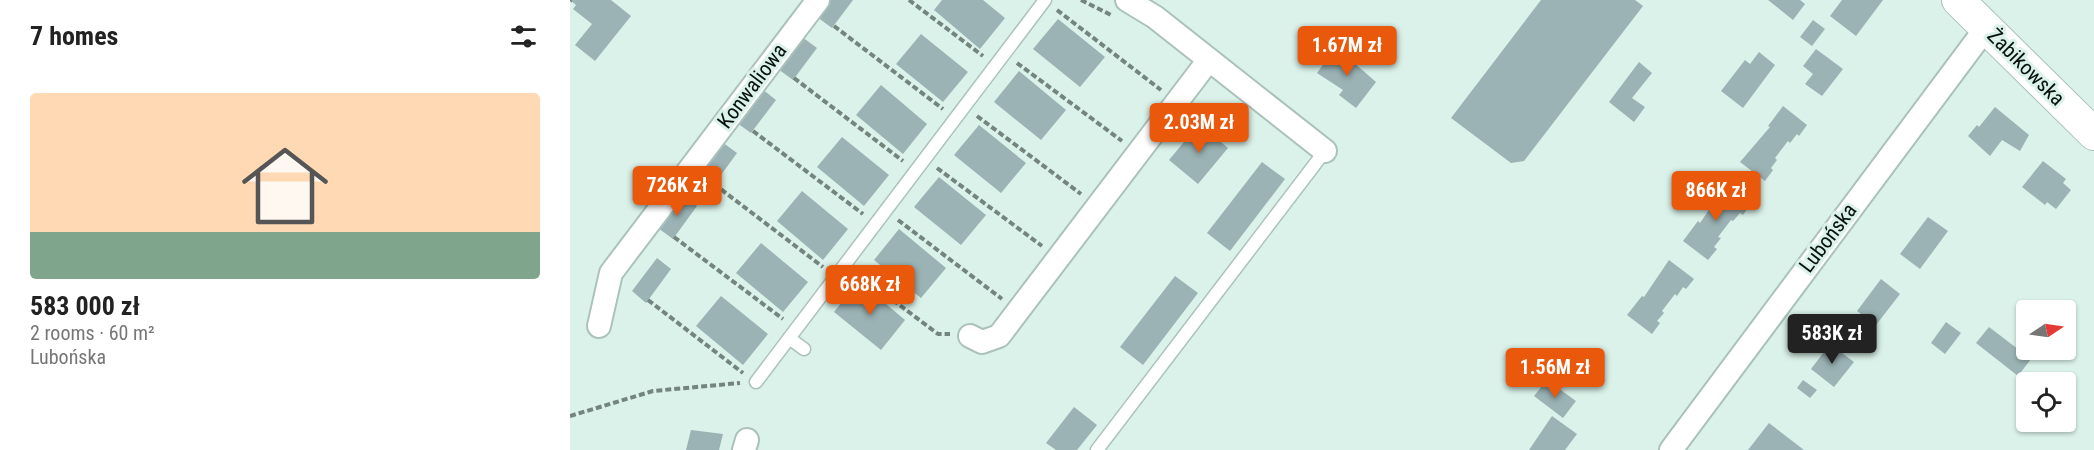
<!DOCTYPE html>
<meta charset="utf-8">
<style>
body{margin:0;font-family:"Roboto Condensed",sans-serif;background:#f6f6f6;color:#222;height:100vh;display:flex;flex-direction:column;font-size:22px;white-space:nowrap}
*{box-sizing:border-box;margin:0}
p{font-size:20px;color:#767676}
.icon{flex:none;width:33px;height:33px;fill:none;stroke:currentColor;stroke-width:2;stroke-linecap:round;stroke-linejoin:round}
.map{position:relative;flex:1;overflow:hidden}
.sheet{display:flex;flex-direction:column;background:#fff;width:570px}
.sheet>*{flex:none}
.needle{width:39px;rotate:77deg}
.controls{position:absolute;left:1446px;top:300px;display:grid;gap:12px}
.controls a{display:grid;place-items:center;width:60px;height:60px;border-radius:6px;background:#fff;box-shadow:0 2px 4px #0004;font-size:30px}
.price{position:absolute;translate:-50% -51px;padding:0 14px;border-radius:6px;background:#ea580c;color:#fff;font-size:20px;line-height:39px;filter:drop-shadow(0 2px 3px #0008)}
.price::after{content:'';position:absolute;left:50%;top:36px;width:18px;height:14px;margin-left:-9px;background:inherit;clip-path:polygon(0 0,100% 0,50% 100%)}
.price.on{background:#222;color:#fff}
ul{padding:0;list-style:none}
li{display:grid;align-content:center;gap:12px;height:318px;padding:0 30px}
li span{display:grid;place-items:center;height:186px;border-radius:6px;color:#555}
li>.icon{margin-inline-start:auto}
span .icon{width:108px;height:108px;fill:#fffc;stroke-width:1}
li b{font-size:26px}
h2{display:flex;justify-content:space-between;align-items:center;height:72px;padding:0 30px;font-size:26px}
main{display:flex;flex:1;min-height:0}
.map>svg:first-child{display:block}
.building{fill:#9bb3b5}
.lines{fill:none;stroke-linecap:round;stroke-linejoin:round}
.lane-casing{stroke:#abc2ba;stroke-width:15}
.street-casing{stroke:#abc2ba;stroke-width:26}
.secondary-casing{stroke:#abc2ba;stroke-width:34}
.path{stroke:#74847e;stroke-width:4;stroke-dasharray:6 3;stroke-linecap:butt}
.lane{stroke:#fff;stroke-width:12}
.street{stroke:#fff;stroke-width:22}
.secondary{stroke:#fff;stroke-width:32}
.labels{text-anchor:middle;stroke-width:6;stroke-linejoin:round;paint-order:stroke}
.street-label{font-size:21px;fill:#09110f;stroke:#daf2e9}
</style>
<main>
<section class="sheet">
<h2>7 homes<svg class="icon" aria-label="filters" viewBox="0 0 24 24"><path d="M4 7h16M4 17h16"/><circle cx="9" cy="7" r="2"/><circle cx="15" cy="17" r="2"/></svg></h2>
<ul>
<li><span style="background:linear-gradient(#ffd9b3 75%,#7fa58c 0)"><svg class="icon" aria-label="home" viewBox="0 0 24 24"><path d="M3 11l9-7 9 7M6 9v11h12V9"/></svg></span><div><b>583 000 zł</b><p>2 rooms · 60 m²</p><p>Lubońska</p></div></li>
</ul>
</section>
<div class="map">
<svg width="1524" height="450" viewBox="0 0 1524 450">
<rect width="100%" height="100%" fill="#daf2e9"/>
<path class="building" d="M 0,0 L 41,0 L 61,16 L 25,61 L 5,45 L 22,24 L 3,9 L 6,5 Z
M 260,0 L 283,0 L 262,28 L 247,17 Z
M 372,0 L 413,0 L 435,18 L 410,49 L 364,10 Z
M 971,0 L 1065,0 L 1073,6 L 954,161 L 941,163 L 881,118 Z
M 1198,0 L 1230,0 L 1235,4 L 1223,20 Z
M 1272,0 L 1313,0 L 1286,36 L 1260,16 Z
M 488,19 L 535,57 L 510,87 L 463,49 Z
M 1243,20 L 1255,29 L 1242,46 L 1230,37 Z
M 351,34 L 398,72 L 373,102 L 326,64 Z
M 232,37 L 247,48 L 223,80 L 208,69 Z
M 766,47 L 806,82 L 786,108 L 769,95 L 773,90 L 747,73 Z
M 1246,49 L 1273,69 L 1252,96 L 1235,84 L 1243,74 L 1233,66 Z
M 1189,52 L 1205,65 L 1173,108 L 1151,91 L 1175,60 L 1180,64 Z
M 1069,62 L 1082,73 L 1062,98 L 1075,107 L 1064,122 L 1039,102 Z
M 449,71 L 496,110 L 471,140 L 424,102 Z
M 311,85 L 357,124 L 333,154 L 286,115 Z
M 192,89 L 206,100 L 181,133 L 167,123 Z
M 1213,106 L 1237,125 L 1229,136 L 1227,134 L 1220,143 L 1218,141 L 1205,158 L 1207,160 L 1201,168 L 1203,170 L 1195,181 L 1170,162 L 1200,127 L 1198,126 Z
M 1425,107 L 1459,135 L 1450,151 L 1432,140 L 1420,156 L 1398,136 L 1407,125 L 1409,127 Z
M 629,124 L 658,148 L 628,184 L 599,160 Z
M 409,125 L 456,163 L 431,193 L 384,155 Z
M 272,137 L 319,175 L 294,206 L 247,167 Z
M 152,142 L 167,153 L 143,186 L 128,175 Z
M 1473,161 L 1496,179 L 1493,183 L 1501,190 L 1486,209 L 1477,202 L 1475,205 L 1452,187 Z
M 692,162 L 715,179 L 660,251 L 637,233 Z
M 369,177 L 416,215 L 391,245 L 344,207 Z
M 1156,185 L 1181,204 L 1173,215 L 1170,213 L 1163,221 L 1161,220 L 1148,237 L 1151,238 L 1144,247 L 1147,249 L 1138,260 L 1113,241 L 1128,221 L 1130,223 Z
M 232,191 L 278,229 L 253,260 L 207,221 Z
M 112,195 L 127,206 L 103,239 L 88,228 Z
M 1358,217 L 1378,231 L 1350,269 L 1330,254 Z
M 329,229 L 376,268 L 351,298 L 304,260 Z
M 191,243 L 238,282 L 213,312 L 166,273 Z
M 87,258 L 101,269 L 76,303 L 62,291 Z
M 1099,260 L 1124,279 L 1116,289 L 1113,287 L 1107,296 L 1105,294 L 1092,311 L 1094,313 L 1087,321 L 1090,323 L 1082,334 L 1057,315 L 1072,296 L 1074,297 Z
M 605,276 L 628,293 L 573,365 L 550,347 Z
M 1311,279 L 1330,294 L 1306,325 L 1287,311 Z
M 289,281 L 335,320 L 311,350 L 264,312 Z
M 151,296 L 198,334 L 173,365 L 126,326 Z
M 1376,322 L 1391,333 L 1375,354 L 1361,343 Z
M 1419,327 L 1461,359 L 1448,376 L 1406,343 Z
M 1260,344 L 1284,362 L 1264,387 L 1241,369 Z
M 977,380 L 1006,401 L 993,418 L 964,396 Z
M 1233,380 L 1247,390 L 1240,398 L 1227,388 Z
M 504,407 L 527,425 L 507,450 L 486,450 L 476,443 Z
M 982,416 L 1007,434 L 995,450 L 959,450 Z
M 1199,423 L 1234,450 L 1178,450 Z
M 121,430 L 153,434 L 149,450 L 116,450 Z"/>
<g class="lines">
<defs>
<path id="lane" d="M 219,338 L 234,349
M 186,382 L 475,0
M 527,450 L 755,151"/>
<path id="street" d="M 557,0 L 585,17 L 755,151
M 29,326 L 41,273 L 248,0
M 400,336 L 412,342 L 429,336 L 638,61
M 174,450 L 177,440
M 1101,450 L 1416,28"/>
<path id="secondary" d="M 1388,0 L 1524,134"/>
</defs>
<use href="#lane" class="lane-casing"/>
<use href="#street" class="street-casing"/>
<use href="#secondary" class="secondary-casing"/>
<path class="path" d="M 339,0 L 413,56
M 511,0 L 541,15
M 0,1 L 1,0
M 487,10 L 591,90
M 264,26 L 373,109
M 447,63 L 552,141
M 224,78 L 333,161
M 407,116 L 511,194
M 183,131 L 293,214
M 367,168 L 472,246
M 144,184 L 253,267
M 328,220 L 432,299
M 104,237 L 213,319
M 287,273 L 368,334 L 380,334
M 78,300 L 173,373
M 0,416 L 83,391 L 170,383"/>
<use href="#lane" class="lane"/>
<use href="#street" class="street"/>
<use href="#secondary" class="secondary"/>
</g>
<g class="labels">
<g class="street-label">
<text transform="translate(1456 67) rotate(45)" y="7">Żabikowska</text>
<text transform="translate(182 86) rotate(-53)" y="7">Konwaliowa</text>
<text transform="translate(1258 238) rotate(-53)" y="7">Lubońska</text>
</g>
</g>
</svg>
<div class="controls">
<a><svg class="needle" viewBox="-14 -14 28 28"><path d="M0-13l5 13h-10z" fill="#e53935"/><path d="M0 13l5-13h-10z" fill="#767676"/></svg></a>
<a><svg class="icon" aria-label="locate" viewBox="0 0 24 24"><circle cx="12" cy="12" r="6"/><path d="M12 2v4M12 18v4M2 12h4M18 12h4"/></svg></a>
</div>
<b class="price" style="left:777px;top:77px">1.67M zł</b>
<b class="price" style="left:629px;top:154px">2.03M zł</b>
<b class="price" style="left:107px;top:217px">726K zł</b>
<b class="price" style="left:1146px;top:222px">866K zł</b>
<b class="price" style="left:300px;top:316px">668K zł</b>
<b class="price on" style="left:1262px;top:365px">583K zł</b>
<b class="price" style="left:985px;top:399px">1.56M zł</b>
</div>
</main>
